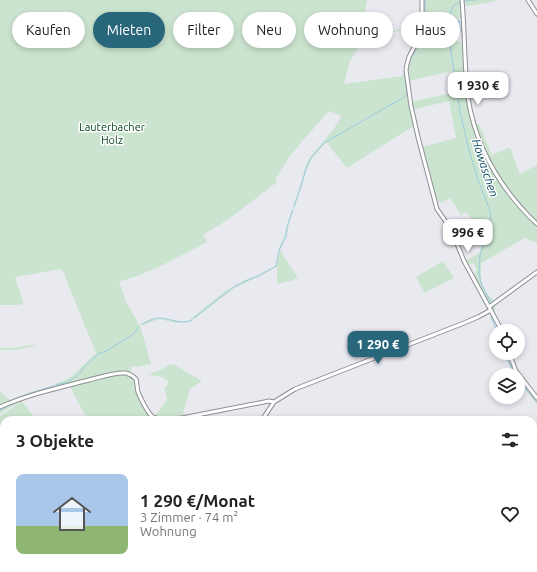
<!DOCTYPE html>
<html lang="de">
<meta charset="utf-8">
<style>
body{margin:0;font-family:Ubuntu,sans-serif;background:#f6f6f6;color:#222;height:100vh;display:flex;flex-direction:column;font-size:15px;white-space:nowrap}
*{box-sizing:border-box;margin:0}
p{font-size:13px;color:#767676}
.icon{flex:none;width:22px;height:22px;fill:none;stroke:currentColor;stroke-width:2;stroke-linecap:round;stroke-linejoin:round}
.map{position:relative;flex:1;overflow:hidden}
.details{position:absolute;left:0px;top:416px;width:537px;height:156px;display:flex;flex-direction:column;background:#fff;border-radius:12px 12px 0 0;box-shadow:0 2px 6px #0003}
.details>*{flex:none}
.banner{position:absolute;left:12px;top:12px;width:513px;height:36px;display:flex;gap:8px}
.tools{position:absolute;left:489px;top:324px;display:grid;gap:8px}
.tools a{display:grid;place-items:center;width:36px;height:36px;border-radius:50%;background:#fff;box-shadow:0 2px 6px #0003;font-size:20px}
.price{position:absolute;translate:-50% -34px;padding:0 9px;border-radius:8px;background:#fff;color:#222;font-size:13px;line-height:26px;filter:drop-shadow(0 1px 2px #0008)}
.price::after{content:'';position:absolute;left:50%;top:24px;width:12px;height:9px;margin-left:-6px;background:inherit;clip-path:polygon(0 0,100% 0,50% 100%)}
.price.selected{background:#28667c;color:#fff}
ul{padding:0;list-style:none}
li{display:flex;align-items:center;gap:12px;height:100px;padding:0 16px}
li span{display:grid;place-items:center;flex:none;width:112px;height:80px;border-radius:8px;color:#555}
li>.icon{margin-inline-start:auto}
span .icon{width:48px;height:48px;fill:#fffc;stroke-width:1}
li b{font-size:17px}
h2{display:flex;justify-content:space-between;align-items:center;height:48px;padding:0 16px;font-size:17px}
.chip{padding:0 14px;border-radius:18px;background:#fff;box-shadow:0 2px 6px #0003;font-size:14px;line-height:36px}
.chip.selected{background:#28667c;color:#fff}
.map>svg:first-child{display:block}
.green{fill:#cbe4cf}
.water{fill:#9ccbe0}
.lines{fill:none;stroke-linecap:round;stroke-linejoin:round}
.stream{stroke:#9ccbe0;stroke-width:1}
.minor-casing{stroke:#8e8f94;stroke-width:5}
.major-casing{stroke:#8e8f94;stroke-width:6}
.minor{stroke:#fff;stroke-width:3}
.major{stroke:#fff;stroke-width:4}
.labels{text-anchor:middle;stroke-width:3;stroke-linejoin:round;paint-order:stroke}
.park-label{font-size:11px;fill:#094620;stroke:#fff}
.water-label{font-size:12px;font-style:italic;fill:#0d4d63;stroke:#fff}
</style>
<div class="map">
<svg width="537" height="572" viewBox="0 0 537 572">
<rect width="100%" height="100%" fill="#e9eaf0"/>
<path class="green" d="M 0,0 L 367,0 C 364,11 364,24 366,35 L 421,26 L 421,28 L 370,35 L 366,36 L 350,61 L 344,84 L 402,76 L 405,71 L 414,126 L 347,168 L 326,142 L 312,158 L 306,171 L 294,209 L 293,207 L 307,162 L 311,156 L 333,130 L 342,116 L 329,111 L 299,145 L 290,156 L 275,180 L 277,182 L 229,219 L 203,235 L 207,242 L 167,263 L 140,275 L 119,282 L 125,297 L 124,298 L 141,328 L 151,364 L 138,367 L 132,366 L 130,373 L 125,372 L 56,386 L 54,384 L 61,382 L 72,376 L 96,353 L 62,269 L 15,277 L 24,304 L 16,305 L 0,305 Z
M 423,0 L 460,0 L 462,19 L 456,19 C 451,26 454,34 457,41 L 462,43 L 463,45 C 464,73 466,103 474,130 C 485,169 509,199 537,226 L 537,243 L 525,238 L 481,263 L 481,281 L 486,292 L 495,302 L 495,315 L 473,276 L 477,270 L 473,263 L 467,266 L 465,261 L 479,253 L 486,236 L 489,222 L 481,226 L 471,218 L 466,212 L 461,215 L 450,198 L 442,203 L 435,199 L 422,147 L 456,138 L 449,101 L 412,110 L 411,102 L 456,92 L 453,71 L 408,81 L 407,68 L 411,56 L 421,37 L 423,28 Z
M 465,0 L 497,0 L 488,3 L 466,6 Z
M 479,124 L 492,155 L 510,147 L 520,174 L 537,165 L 537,221 C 509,194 487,163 476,125 Z
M 292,208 L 293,210 L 289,223 L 287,234 L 280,250 L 298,278 L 290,281 L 277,284 L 277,267 L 233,289 L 190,322 L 182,323 L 176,323 L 159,319 L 141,326 L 140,325 C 154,317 158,317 173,320 C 177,321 181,322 185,322 C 191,321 193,316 198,313 C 208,304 219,296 230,288 L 231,289 L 243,281 L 260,274 L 276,266 L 279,248 L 285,234 L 286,228 Z
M 443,261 L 454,278 L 424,293 L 416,277 Z
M 34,345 L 36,346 L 15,350 L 0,350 L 0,348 L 11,348 Z
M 504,353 L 508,353 L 513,368 L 517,375 L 514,375 L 513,374 Z
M 170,364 L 175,365 L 202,381 L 190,389 L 182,417 L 161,418 L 155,416 L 165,403 L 167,398 L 164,389 L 168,384 C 168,383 168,381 168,381 C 165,376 152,376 147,375 L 162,369 Z
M 121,374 L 130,375 L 135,379 L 137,393 L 149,415 L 151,418 L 157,420 L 88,420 L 74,395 L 70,385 L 101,378 Z
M 518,376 L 537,400 L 537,404 L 518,380 Z
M 53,386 L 54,388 L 28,395 L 0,407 L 0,392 L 10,400 L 27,393 Z
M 21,400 L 29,410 L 35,420 L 4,420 L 4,460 L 0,447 L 0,416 L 11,409 Z
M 15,402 L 16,403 L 15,404 L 0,414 L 0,408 Z
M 0,451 L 4,464 L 4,568 L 179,568 L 177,572 L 0,572 Z"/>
<path class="water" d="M 457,20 L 459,20 L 460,21 L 461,31 L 458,34 L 455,32 C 454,28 454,24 457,20 Z"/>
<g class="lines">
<path class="stream" d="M 477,0 C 469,0 462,1 454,5 C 448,15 448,27 449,38 L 460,112 L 469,150 L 477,177 L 490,211 L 491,220 L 490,228 L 480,255 L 479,273 L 481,283 L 493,307 L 493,312
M 408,68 L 411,58 L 421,42 L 425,26 L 425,0
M 294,206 L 300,190 L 306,169 L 311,158 L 324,143 L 406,96 L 407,94 L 405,75
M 492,315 L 491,318 L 497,331
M 194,318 L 235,286 L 248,280 L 259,276 L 276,266 L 279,250 L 286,237 L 287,227 L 293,210
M 142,324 C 148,321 153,318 160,318 C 173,319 179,325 192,320
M 505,353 L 509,363 L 515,375
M 518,379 L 537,403
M 56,385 L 67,382 L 74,378 L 81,372 L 84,367 L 96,356 L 99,353 L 104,352 L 111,348 L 132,335 L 136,331 L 138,327
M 15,399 L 31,393 L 53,386
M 0,410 L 13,403
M 533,472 L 537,467
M 360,572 L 364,568"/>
<defs>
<path id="minor" d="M 422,0 L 422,23 L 420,36 L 409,57 L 407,64 L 406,70 L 411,106 L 418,137 L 437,209 L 451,229 L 464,261 L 502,331
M 462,0 C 465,32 464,65 468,98 C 476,148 500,189 537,224
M 528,0 L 537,14
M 489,307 L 537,272
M 509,353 L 516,371 L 537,398
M 0,407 C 30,394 58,388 89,380 C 101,377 114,372 126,373 C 130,374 133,376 136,379 C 137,383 137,388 138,392 C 140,397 148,414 153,417 C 161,421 173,419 182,418 L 269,401 L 274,402
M 262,420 L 274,402 L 295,389 L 464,323 L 478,317 L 491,310
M 439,568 L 443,572
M 178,572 L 180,568
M 363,572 L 367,568
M 401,572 L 408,568"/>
<path id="major" d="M 536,572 L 537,572"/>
</defs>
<use href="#minor" class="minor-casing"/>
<use href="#major" class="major-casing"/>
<use href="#minor" class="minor"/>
<use href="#major" class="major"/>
</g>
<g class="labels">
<g class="park-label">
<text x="112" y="131">Lauterbacher<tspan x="112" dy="13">Holz</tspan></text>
</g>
<g class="water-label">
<text transform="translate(485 168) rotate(72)" y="4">Howaschen</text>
</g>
</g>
</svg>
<div class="tools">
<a><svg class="icon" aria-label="locate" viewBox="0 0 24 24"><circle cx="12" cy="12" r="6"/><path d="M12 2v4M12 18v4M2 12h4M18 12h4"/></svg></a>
<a><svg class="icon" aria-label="layers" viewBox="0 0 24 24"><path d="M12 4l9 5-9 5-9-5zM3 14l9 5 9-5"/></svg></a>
</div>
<b class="price" style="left:478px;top:106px">1 930 €</b>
<b class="price" style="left:468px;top:253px">996 €</b>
<b class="price selected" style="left:378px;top:365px">1 290 €</b>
<div class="banner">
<a class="chip">Kaufen</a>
<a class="chip selected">Mieten</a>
<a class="chip">Filter</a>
<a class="chip">Neu</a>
<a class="chip">Wohnung</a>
<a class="chip">Haus</a>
</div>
<section class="details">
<h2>3 Objekte<svg class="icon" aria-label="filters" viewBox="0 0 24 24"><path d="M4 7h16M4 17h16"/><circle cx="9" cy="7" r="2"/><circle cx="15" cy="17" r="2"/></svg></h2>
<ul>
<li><span style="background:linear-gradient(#a9c7e8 65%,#8fb573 0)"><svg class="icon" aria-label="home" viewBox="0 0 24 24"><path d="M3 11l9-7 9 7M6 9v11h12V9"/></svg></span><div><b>1 290 €/Monat</b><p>3 Zimmer · 74 m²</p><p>Wohnung</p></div><svg class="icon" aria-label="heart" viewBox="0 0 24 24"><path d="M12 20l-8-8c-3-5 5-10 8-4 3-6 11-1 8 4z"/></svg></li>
</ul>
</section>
</div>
